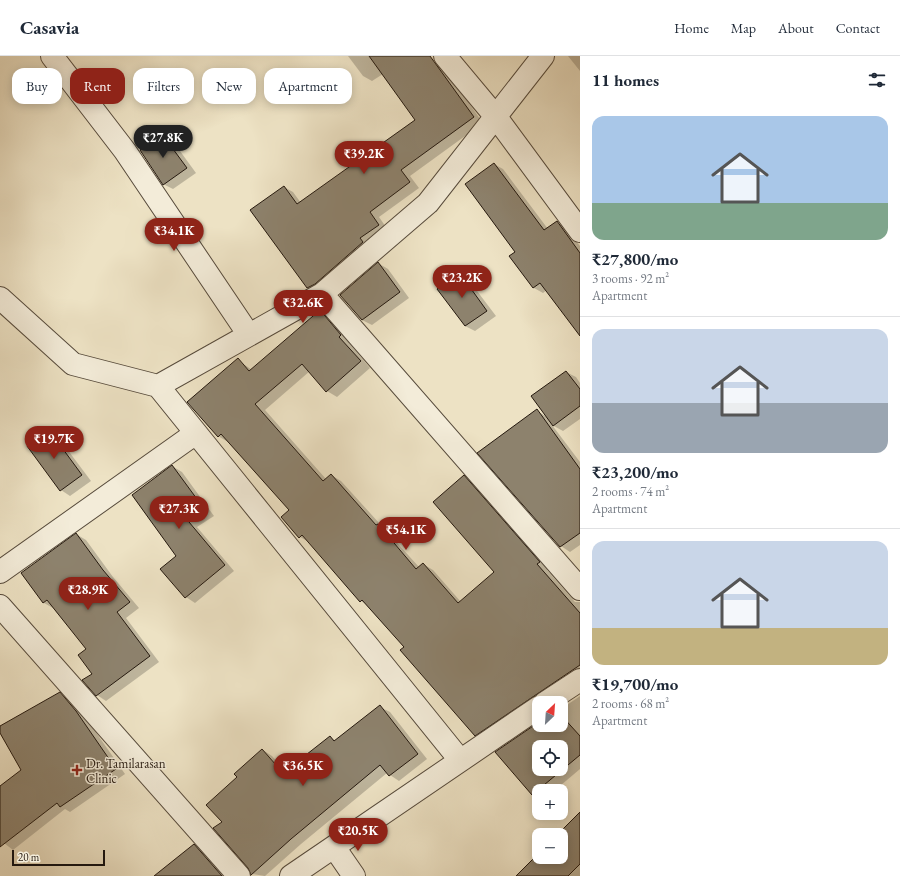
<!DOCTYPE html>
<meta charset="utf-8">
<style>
body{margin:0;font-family:"EB Garamond",serif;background:#f6f6f7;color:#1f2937;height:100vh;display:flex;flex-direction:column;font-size:15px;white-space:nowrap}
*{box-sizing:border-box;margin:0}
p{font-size:13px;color:#747a83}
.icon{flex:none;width:22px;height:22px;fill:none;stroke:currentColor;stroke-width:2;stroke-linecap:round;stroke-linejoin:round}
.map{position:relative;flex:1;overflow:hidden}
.side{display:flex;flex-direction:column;background:#fff;width:320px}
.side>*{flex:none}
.top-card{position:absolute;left:12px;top:12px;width:380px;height:36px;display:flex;gap:8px}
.needle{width:26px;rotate:25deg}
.fabs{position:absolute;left:532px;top:640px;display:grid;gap:8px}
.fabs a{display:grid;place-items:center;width:36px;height:36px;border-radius:8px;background:#fff;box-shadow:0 2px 10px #0003;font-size:20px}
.scale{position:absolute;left:12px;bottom:10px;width:93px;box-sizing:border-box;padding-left:4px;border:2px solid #25190f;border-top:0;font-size:11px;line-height:14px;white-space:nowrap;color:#25190f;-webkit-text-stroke:3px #f3ecd9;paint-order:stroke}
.price{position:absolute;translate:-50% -34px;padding:0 9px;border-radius:14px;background:#8f2418;color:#fff;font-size:13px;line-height:26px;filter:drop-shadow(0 1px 2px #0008)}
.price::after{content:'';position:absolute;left:50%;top:24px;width:12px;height:9px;margin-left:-6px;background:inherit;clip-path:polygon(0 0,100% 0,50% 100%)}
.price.selected{background:#222;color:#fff}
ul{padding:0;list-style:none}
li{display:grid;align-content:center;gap:8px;height:212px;padding:0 12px}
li+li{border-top:1px solid #e0e1e3}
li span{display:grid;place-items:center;height:124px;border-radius:12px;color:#555}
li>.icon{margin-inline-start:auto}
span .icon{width:72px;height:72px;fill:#fffc;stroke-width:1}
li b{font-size:17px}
h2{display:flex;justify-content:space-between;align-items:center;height:48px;padding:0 12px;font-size:17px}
.chip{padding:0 14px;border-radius:12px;background:#fff;box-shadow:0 2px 10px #0003;font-size:14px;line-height:36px}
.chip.selected{background:#8f2418;color:#fff}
header{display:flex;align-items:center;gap:24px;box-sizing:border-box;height:56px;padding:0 20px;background:#fff;border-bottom:1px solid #e0e1e3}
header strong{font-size:19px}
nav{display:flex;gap:22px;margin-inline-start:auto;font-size:14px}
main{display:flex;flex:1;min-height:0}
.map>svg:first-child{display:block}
.shadow{fill:#0003;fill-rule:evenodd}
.building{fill:#8d826d;stroke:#25190f;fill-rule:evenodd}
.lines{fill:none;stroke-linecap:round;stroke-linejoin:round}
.minor-casing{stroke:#574b3c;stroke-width:24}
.minor{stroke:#f3ecd9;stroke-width:22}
.poi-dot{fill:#8f2418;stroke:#f3ecd9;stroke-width:1.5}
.labels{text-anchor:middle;stroke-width:3;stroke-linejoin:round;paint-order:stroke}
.poi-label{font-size:13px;fill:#25190f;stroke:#f3ecd9;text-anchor:start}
</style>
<header>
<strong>Casavia</strong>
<nav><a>Home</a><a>Map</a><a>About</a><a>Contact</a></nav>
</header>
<main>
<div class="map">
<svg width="580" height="820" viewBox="0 0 580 820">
<rect width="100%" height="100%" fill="#ede2c4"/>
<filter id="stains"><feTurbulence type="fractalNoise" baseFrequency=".005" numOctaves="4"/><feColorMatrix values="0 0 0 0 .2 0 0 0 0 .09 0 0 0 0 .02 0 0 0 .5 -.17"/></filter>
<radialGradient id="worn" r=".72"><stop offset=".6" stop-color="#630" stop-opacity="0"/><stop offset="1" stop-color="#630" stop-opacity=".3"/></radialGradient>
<path class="shadow" d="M 348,0 L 418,0 L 433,6 L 443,11 L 483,67 L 410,120 L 419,132 L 379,161 L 388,174 L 317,237 L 308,231 L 284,131 L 293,136 L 301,147 L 416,64 L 383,18 L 372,25 L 363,20 Z
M 568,0 L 580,0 L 580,15 Z
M 163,79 L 172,84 L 196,117 L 173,133 L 163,128 Z
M 494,108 L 503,113 L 548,173 L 557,166 L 566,172 L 580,190 L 580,274 L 547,234 L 543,237 L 534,232 L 510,200 L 516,196 Z
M 378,207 L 388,213 L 409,242 L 372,269 L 362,264 Z
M 459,218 L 468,223 L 496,260 L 475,275 L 465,270 Z
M 320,256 L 330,261 L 351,285 L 349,287 L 370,312 L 337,341 L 327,335 L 310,315 L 265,354 L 326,423 L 331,419 L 341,425 L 419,511 L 423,508 L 433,514 L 461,546 L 496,516 L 464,420 L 474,426 L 549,512 L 547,514 L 575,546 L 580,546 L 580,621 L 486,685 L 476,679 L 405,591 L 369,550 L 361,545 L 309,486 L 300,481 L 290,454 L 228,386 L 218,380 L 238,304 L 252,314 Z
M 566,316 L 576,321 L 580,327 L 580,363 L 563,375 L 552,369 L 580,406 L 580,489 L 570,496 L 561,490 L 537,355 L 547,361 Z
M 49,375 L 58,381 L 91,425 L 70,440 L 61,434 Z
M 172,410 L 182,416 L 214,460 L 197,471 L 234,515 L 195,547 L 186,541 L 178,500 Z
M 76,478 L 86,484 L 113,521 L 139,552 L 126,562 L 159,606 L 106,645 L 97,639 L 87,593 L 53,552 L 44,547 L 22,517 Z
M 60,638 L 69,643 L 86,662 L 125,718 L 70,756 L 65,753 L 13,794 L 0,784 L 0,732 L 22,714 L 0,675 L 0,671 Z
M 580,640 L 580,713 L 554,735 L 539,735 L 539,742 L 532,739 L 539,668 L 561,669 L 561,653 ZM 539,691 L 561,691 L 561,713 L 539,713 Z
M 380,651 L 390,656 L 427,703 L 399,725 L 387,717 L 301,788 L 265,820 L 252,818 L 223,766 L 239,721 L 263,694 L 272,700 L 286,716 L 330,681 L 336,685 Z
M 580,757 L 580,820 L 535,820 L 539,799 L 539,801 L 561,801 L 561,779 L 558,779 Z
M 194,789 L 204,795 L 226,820 L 157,820 Z"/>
<path class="building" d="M 369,0 L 430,0 L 474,61 L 401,114 L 410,126 L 370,156 L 379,169 L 360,182 L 363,186 L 315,228 L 307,232 L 250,154 L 284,130 L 297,148 L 415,64 Z
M 162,78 L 187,112 L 163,129 L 140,94 Z
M 494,107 L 544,174 L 557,165 L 580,197 L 580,280 L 540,227 L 533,232 L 509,200 L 515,196 L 465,128 Z
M 378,206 L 400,236 L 362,264 L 340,239 Z
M 459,216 L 487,255 L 465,270 L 437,233 Z
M 320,254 L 341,279 L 339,281 L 361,305 L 326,336 L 302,308 L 255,348 L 323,425 L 331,418 L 376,469 L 378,468 L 416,513 L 423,507 L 458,547 L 494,516 L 433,446 L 464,419 L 540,506 L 537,508 L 580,557 L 580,609 L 475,680 L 400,594 L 404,591 L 362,544 L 360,546 L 302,479 L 299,482 L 281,461 L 289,454 L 221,378 L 218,381 L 187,346 L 238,302 L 249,315 Z
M 566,315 L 580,333 L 580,350 L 553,370 L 531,340 Z
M 537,353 L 580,413 L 580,477 L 560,491 L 477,397 Z
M 49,374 L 82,419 L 60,435 L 27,390 Z
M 172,409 L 205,454 L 189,466 L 225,509 L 185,542 L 160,513 L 176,500 L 132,439 Z
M 76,477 L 103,514 L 130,546 L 117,556 L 150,600 L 96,640 L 82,624 L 92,618 L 78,599 L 86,593 L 47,544 L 43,547 L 21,517 Z
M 60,636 L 76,655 L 116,713 L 60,751 L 57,747 L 0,791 L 0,730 L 21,714 L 0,677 L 0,670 Z
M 380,649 L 418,698 L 389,720 L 380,709 L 291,783 L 251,819 L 248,812 L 213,772 L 222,766 L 206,749 L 237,721 L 234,718 L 262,693 L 283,717 L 330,680 L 334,685 Z
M 561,659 L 580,680 L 580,699 L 532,739 L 495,696 L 539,666 L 539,669 L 561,669 ZM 539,691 L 561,691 L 561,713 L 539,713 Z
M 580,756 L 580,808 L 568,820 L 516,820 L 539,797 L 539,801 L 561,801 L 561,779 L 557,779 Z
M 194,788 L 222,820 L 154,820 Z"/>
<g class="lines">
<defs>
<path id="minor" d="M 52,0 L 125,95 L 249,279
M 445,0 L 496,61 L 580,175
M 322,238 L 580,533
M 0,242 L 73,308 L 158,330 L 322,238 L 428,147 L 543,0
M 158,330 L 460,704
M 0,516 L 196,377
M 0,550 L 239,820
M 545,647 L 580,624
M 334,791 L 354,820
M 291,820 L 539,651"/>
</defs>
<use href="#minor" class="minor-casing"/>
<use href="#minor" class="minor"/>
</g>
<path class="poi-dot" d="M75 708h4v4h4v4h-4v4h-4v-4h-4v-4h4z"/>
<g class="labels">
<g class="poi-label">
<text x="86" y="712">Dr. Tamilarasan<tspan x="86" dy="15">Clinic</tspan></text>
</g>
</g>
<rect width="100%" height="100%" filter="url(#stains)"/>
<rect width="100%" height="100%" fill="url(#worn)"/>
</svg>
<div class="fabs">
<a><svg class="needle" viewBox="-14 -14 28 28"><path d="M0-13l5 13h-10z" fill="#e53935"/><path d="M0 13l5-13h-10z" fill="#747a83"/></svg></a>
<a><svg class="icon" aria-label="locate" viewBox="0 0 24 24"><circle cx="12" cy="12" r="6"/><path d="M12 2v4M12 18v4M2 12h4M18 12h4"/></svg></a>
<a>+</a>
<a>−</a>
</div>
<div class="scale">20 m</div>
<b class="price selected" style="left:163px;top:103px">₹27.8K</b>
<b class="price" style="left:364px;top:119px">₹39.2K</b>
<b class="price" style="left:174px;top:196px">₹34.1K</b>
<b class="price" style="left:462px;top:243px">₹23.2K</b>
<b class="price" style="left:303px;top:268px">₹32.6K</b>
<b class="price" style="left:54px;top:404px">₹19.7K</b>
<b class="price" style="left:179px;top:474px">₹27.3K</b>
<b class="price" style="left:406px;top:495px">₹54.1K</b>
<b class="price" style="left:88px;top:555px">₹28.9K</b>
<b class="price" style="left:303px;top:731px">₹36.5K</b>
<b class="price" style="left:358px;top:796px">₹20.5K</b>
<div class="top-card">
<a class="chip">Buy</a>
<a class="chip selected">Rent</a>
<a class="chip">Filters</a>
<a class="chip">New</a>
<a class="chip">Apartment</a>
</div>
</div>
<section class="side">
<h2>11 homes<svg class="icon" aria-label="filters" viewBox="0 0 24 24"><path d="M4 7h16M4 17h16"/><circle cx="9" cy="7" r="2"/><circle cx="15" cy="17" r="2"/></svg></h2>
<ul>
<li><span style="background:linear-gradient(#a9c7e8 70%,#7fa58c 0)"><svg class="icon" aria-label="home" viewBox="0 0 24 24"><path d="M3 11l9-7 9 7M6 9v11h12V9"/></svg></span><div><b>₹27,800/mo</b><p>3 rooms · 92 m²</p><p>Apartment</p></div></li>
<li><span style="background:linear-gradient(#c9d6e8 60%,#9aa5b1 0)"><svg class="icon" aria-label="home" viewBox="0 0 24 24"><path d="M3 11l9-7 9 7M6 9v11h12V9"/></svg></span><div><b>₹23,200/mo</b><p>2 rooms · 74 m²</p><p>Apartment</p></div></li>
<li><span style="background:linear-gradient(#c9d6e8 70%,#c2b280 0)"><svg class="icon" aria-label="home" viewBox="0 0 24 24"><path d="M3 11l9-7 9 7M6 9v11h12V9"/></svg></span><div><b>₹19,700/mo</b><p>2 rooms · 68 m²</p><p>Apartment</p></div></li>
</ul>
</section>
</main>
